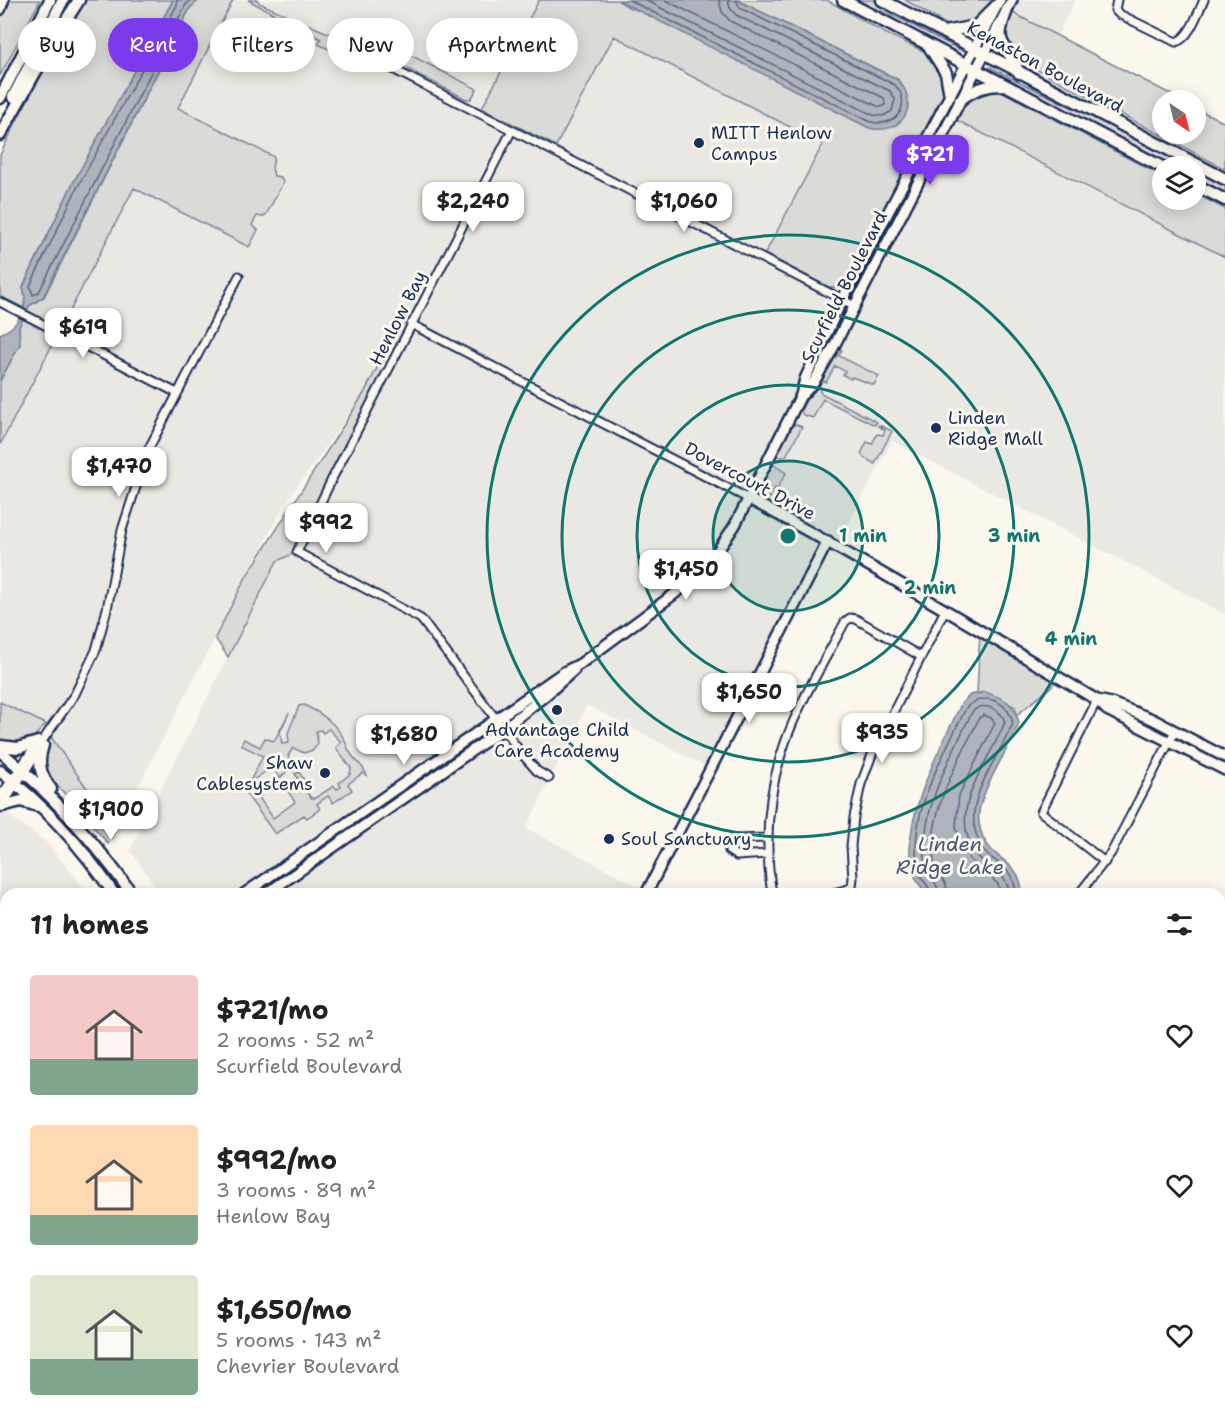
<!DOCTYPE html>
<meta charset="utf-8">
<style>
body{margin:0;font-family:"Shantell Sans",sans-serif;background:#f6f6f6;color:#222;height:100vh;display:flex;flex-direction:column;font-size:22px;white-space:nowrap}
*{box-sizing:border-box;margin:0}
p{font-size:20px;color:#767676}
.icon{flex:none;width:33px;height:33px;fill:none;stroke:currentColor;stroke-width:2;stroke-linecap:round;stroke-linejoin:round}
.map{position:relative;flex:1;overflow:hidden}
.details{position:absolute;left:0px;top:888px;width:1226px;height:536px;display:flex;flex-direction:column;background:#fff;border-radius:18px 18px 0 0;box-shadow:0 3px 15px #0003}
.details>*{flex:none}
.top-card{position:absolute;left:18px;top:18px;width:600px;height:54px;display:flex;gap:12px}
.needle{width:39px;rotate:145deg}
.tools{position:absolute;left:1152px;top:90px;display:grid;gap:12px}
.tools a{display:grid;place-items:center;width:54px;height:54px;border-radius:50%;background:#fff;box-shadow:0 3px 15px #0003;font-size:30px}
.price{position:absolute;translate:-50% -51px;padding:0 14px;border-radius:12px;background:#fff;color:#222;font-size:20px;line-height:39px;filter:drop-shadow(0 2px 3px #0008)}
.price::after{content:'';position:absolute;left:50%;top:36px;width:18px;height:14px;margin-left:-9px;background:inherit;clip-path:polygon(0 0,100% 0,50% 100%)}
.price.active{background:#7c3aed;color:#fff}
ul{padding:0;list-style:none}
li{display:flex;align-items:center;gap:18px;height:150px;padding:0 30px}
li span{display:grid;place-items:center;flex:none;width:168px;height:120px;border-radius:6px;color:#555}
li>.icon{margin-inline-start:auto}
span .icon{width:72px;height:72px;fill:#fffc;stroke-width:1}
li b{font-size:26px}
h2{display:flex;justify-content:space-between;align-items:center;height:72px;padding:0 30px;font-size:26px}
.chip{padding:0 21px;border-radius:27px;background:#fff;box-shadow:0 3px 15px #0003;font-size:21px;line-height:54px}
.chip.active{background:#7c3aed;color:#fff}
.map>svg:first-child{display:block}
.built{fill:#eae8e2}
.green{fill:#dadad7;stroke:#7a849a;stroke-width:1.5;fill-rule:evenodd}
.water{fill:#afb3bb;stroke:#747e96;stroke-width:1.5}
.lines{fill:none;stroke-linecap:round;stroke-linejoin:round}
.shore{stroke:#566483;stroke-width:1.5}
.minor-casing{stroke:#1b2f5e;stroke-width:11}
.tertiary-casing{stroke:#1b2f5e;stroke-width:14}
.secondary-casing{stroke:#1b2f5e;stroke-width:15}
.primary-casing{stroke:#1b2f5e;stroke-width:15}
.minor{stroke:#fbf7ec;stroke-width:7}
.tertiary{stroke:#fbf7ec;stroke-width:9}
.secondary{stroke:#fbf7ec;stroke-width:10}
.primary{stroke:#fbf7ec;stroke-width:10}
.ring{fill:none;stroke:#0f766e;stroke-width:3}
.poi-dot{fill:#1b2f5e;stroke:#fbf7ec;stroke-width:2}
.labels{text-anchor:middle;stroke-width:6;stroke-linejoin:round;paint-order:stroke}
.street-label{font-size:18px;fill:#1b2f5e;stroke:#fbf7ec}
.poi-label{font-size:18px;fill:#1b2f5e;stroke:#fbf7ec;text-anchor:start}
.water-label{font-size:20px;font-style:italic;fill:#47577a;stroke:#fbf7ec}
.centre{fill:#0f766e;stroke:#fbf7ec;stroke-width:3}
.ring-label{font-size:18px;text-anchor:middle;font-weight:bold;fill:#0f766e;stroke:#fbf7ec;stroke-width:6;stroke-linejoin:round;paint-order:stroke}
</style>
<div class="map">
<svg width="1225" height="1423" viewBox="0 0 1225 1423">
<rect width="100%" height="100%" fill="#fbf7ec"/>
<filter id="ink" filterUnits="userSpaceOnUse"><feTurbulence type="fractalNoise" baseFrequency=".0167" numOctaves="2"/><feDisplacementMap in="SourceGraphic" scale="12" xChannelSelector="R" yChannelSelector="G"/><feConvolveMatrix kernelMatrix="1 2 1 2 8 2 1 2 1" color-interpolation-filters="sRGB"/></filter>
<g filter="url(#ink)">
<path class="built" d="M 233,0 L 248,0 L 360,59 L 363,53 L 258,3 L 258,0 L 539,0 L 480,113 L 842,300 L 805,379 L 951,117 L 1225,257 L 1225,614 L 892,441 L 837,546 L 829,542 L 711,769 L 587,705 L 526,828 L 648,891 L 646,894 L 161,894 L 130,850 L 277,561 L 297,552 L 398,328 L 363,395 L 284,505 L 115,831 L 39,721 L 0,702 L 0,445 Z
M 1012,0 L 1075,0 L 1057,36 L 1007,10 Z
M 613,36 L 823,144 L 765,254 L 556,146 Z
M 0,809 L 45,841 L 85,889 L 83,894 L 6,894 L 6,1001 L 0,1004 Z
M 6,1047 L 6,1418 L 465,1418 L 470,1423 L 0,1423 L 0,1048 Z
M 521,1418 L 566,1418 L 576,1423 L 525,1423 Z"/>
<path class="green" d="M 0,0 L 40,0 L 0,76 Z
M 86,0 L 173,0 L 72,185 L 23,286 L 25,295 L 24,308 L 0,296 L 0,155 L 28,98 Z
M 199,0 L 233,0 L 178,108 L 274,157 L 272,168 L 274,176 L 281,177 L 283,183 L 266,215 L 262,217 L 257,216 L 252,225 L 258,230 L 249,247 L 134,188 L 0,445 L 0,381 L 20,344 L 19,327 L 29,306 L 44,297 L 190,8 Z
M 248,0 L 258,0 L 259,3 L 337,37 L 337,53 L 318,44 L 321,39 Z
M 539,0 L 617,0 L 630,8 L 899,80 L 737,0 L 827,0 L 885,33 L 932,55 L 950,91 L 890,208 L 901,214 L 831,352 L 801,395 L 853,275 L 849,274 L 842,288 L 828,287 L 765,254 L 823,144 L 614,36 L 556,146 L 482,108 Z
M 854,0 L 873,0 L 964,49 L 962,51 L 898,18 Z
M 905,0 L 989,0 L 994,3 L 976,23 L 950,27 Z
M 1011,12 L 1182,100 L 1162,100 L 1162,134 L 1196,134 L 1196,108 L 1225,123 L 1225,169 L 1032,67 L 1019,62 L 1003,35 Z
M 375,37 L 477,89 L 471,99 L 466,99 L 371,50 L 365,40 Z
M 990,67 C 1056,101 1125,132 1191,166 L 1173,166 L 993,73 L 989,69 Z
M 991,89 L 1001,91 L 1162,176 L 1162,200 L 1196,200 L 1196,194 L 1225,209 L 1225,257 L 956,120 C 967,98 967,96 991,89 Z
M 1196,169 L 1225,184 L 1225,193 L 1196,178 Z
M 402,320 L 411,324 L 297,552 L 277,561 L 228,657 L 215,638 L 246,577 L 363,395 Z
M 837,349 L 842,350 L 839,356 L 879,376 L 874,385 L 852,377 L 851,379 L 843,375 L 845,371 L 835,366 L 826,382 L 820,380 Z
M 816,387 L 819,388 L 821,393 L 877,422 L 875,425 L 823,399 L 813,418 L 803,415 L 801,410 L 813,388 Z
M 795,424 L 802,427 L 786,456 L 781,458 L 778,455 L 778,451 L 791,427 Z
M 879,425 L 892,431 L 875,464 L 864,458 L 861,454 L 867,442 L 872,444 L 877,434 L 883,435 L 885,430 L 878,426 Z
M 774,465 L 786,473 L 778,487 L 778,490 L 775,488 L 770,498 L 759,492 L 759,488 L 769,468 Z
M 980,631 L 1057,677 L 1052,686 L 1017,715 L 1015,707 L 985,692 L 977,694 Z
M 565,679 L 266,894 L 244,894 L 496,719 Z
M 1104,701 L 1225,757 L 1225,770 L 1107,710 Z
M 0,702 L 46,724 L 30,741 L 2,742 L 0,740 Z
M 304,705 C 321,713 336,723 345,741 C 347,745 348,750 351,754 C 356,761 365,768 367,776 L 363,773 L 348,784 L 352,790 L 333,803 L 328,796 L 317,804 L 320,809 L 307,818 L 304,815 L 275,834 L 242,788 L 249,783 L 263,756 L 241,745 L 244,739 L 260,747 L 265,738 L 274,741 L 289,713 L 280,732 L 282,744 L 289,743 L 288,733 L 299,706 ZM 329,729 L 341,742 L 336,748 L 351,768 L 350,774 L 339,783 L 341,787 L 337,789 L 334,786 L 315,798 L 311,798 L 305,790 L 307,784 L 299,772 L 295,774 L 298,778 L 284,785 L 295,802 L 273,818 L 249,783 L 272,767 L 280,778 L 290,768 L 293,771 L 297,768 L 288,756 L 293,748 L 304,753 L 313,750 L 318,744 L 316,731 L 321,730 L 323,733 Z
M 51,737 L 110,821 L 115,831 L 108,844 L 80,810 L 49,777 L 42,762 L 46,744 Z
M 1225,1001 L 1225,1116 L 1220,1126 L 1220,1011 Z"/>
<path class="water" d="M 173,0 L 199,0 L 190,8 L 43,297 L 29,306 L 19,327 L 20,344 L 0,381 L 0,334 C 20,326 29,307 23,287 L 72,185 Z
M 618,0 L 737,0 L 898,80 C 921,105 902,136 869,128 Z
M 985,692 C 1005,699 1014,702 1019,723 C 1009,749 988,778 981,803 C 975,821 981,842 996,854 C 1011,866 1022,873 1022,894 L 928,894 C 880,854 941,748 961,704 L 970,695 Z"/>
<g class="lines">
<path class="shore" d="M 177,0 L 177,5 L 77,188 L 30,286 L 33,295 L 39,292 L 185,6 L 190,0
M 629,0 L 871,122 C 896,128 913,105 895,85 L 740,8 L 736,0
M 645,0 L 873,115 L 883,116 L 892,111 L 895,99 L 890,91 L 736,15 L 730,8 L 728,0
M 665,0 L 877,106 L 881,107 L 885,105 L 884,98 L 730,21 L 722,12 L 719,0
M 931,894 C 930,885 920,880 918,870 C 907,813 943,757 966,708 C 983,691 1008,700 1013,723 C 999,758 961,801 978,839 C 981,845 982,851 988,855 C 1003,867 1015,873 1016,894
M 939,894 C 938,880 926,876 925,861 C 921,806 949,761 972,712 C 982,701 1001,708 1005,722 C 989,763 943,813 978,856 C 990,872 1008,871 1009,894
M 948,894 C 947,882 941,879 936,870 C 933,865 934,857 933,852 C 931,804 960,759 979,718 L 984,715 L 991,718 L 995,723 L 959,795 L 956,826 L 958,835 L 969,859 L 998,884 L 1000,894"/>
<defs>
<path id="minor" d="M 1117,0 L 1115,10 L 1119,14 L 1176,42 C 1190,38 1198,12 1204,0
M 341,34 L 346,45 L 853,305
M 512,130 L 332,479 L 297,552 L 421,619 L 522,754 L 537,771 L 549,778
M 0,302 L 177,393
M 411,324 L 749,499
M 1097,700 L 1041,812 L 1105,862
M 0,797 L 38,742 L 43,740 L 75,694 L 96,650 L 107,609 L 122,530 L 148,450 L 239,276
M 2,806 L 39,750
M 767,838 L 736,839 L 729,843 L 729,851 L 737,856 L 767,854
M 772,894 C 764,843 768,789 786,740 C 801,699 825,660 845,622 L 850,618 L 856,619 L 920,656
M 830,894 L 848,889 L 852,886 L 853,878 L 851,846 L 854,817 L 861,784 L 873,752 L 945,610
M 1079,894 L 1111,853 L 1175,731
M 1220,1222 L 1225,1218
M 470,1418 L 474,1423
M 673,1418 L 684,1423
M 866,1418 L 877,1423
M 691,1423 L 697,1418
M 927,1423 L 930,1418
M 1115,1423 L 1117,1418"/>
<path id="tertiary" d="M 803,394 L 814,382 L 831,352 L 1012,0
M 749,499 C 867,562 982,632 1097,700 L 1107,710 L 1225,770
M 1097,700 L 1111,703 L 1152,719 L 1225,757
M 244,894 L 564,672 L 580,664 L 681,589 L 715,555 L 735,525 L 801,395 L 805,379 L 842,300 L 1000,0
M 266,894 L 503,729 L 547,694 L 574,670
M 646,894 L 828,541
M 0,1024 L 6,1023
M 0,1036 L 6,1035
M 362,1423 L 365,1418"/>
<path id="secondary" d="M 43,745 C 37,763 40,775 51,789
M 0,746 L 18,748 L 38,742
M 0,751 C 52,794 93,839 132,894
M 0,771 C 44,805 83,848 114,894
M 2,806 L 21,801 L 38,806
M 489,1418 L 493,1423
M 506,1418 L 510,1423"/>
<path id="primary" d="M 843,0 L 1162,167
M 882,0 L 1225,179
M 0,9 L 3,0
M 1007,10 C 992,48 1006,40 1019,73
M 944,32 L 976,26 L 997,5
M 930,48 L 946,73 L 950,95
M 13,97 L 63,0
M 0,98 L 50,0
M 960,100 C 974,89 986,85 1004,85
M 0,135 L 54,39 L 79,0
M 1196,185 L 1225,200
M 1220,1011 L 1225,1001
M 1220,1057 L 1225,1047
M 1003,1423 L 1006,1418
M 1030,1423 L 1032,1418"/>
</defs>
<use href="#minor" class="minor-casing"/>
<use href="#tertiary" class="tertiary-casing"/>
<use href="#secondary" class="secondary-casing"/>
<use href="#primary" class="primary-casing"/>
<use href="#minor" class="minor"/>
<use href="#tertiary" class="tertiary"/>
<use href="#secondary" class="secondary"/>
<use href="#primary" class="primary"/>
</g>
</g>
<circle cx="788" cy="536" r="75" fill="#0f766e" fill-opacity=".12"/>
<g class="ring">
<circle cx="788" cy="536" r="75"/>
<circle cx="788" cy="536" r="151"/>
<circle cx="788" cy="536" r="226"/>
<circle cx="788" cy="536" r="301"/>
</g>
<g class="poi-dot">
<circle cx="699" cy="143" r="6"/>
<circle cx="936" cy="428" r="6"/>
<circle cx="557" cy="710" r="6"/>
<circle cx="325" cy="773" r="6"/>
<circle cx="609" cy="839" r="6"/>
</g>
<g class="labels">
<g class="street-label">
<text transform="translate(1045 67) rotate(28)" y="6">Kenaston Boulevard</text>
<text transform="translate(844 287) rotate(-63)" y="6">Scurfield Boulevard</text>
<text transform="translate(398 318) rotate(-63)" y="6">Henlow Bay</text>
<text transform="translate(750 481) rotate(28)" y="6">Dovercourt Drive</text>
</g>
<g class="poi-label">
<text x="711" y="139">MITT Henlow<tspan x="711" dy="21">Campus</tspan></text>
<text x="948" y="424">Linden<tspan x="948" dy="21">Ridge Mall</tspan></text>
<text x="557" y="736" text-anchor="middle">Advantage Child<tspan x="557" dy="21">Care Academy</tspan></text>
<text x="313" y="769" text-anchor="end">Shaw<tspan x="313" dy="21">Cablesystems</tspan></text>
<text x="621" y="845">Soul Sanctuary</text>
</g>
<g class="water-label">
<text x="950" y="851">Linden<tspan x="950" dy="23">Ridge Lake</tspan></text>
</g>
</g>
<circle cx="788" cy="536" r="9" class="centre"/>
<g class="ring-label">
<text x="863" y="542">1 min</text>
<text x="1014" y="542">3 min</text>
<text x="930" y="594">2 min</text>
<text x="1071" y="645">4 min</text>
</g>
</svg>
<div class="tools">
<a><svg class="needle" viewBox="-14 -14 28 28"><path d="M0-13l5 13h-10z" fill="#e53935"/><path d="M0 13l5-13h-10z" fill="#767676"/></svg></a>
<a><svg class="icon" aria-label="layers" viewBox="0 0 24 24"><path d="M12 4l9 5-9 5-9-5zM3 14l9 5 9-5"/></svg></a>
</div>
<b class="price active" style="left:930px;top:186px">$721</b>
<b class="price" style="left:473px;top:233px">$2,240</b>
<b class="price" style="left:684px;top:233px">$1,060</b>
<b class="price" style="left:83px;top:359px">$619</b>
<b class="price" style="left:119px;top:498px">$1,470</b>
<b class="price" style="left:326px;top:554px">$992</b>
<b class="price" style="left:686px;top:601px">$1,450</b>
<b class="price" style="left:749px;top:724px">$1,650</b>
<b class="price" style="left:882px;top:764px">$935</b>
<b class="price" style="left:404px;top:766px">$1,680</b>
<b class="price" style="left:111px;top:841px">$1,900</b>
<div class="top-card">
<a class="chip">Buy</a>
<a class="chip active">Rent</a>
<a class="chip">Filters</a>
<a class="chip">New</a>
<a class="chip">Apartment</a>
</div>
<section class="details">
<h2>11 homes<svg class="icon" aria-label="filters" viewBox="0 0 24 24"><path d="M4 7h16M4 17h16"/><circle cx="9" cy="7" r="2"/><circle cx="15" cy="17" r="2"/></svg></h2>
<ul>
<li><span style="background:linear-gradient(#f6c9c9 70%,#7fa58c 0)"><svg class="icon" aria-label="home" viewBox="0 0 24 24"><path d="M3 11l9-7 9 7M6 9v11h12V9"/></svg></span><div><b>$721/mo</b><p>2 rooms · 52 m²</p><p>Scurfield Boulevard</p></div><svg class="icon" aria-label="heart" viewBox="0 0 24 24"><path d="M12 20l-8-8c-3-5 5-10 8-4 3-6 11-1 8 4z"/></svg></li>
<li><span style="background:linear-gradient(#ffd9b3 75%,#7fa58c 0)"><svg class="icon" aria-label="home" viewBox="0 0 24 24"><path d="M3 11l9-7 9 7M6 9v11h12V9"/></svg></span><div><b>$992/mo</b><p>3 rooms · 89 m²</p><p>Henlow Bay</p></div><svg class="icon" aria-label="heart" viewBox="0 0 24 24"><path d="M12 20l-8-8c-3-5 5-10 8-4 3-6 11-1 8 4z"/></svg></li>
<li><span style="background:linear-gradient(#dfe7d0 70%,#7fa58c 0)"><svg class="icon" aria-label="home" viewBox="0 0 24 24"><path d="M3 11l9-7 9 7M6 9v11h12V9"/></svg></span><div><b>$1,650/mo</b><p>5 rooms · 143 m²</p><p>Chevrier Boulevard</p></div><svg class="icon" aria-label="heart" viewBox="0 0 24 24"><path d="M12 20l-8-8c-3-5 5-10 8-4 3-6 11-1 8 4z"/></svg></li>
</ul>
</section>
</div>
